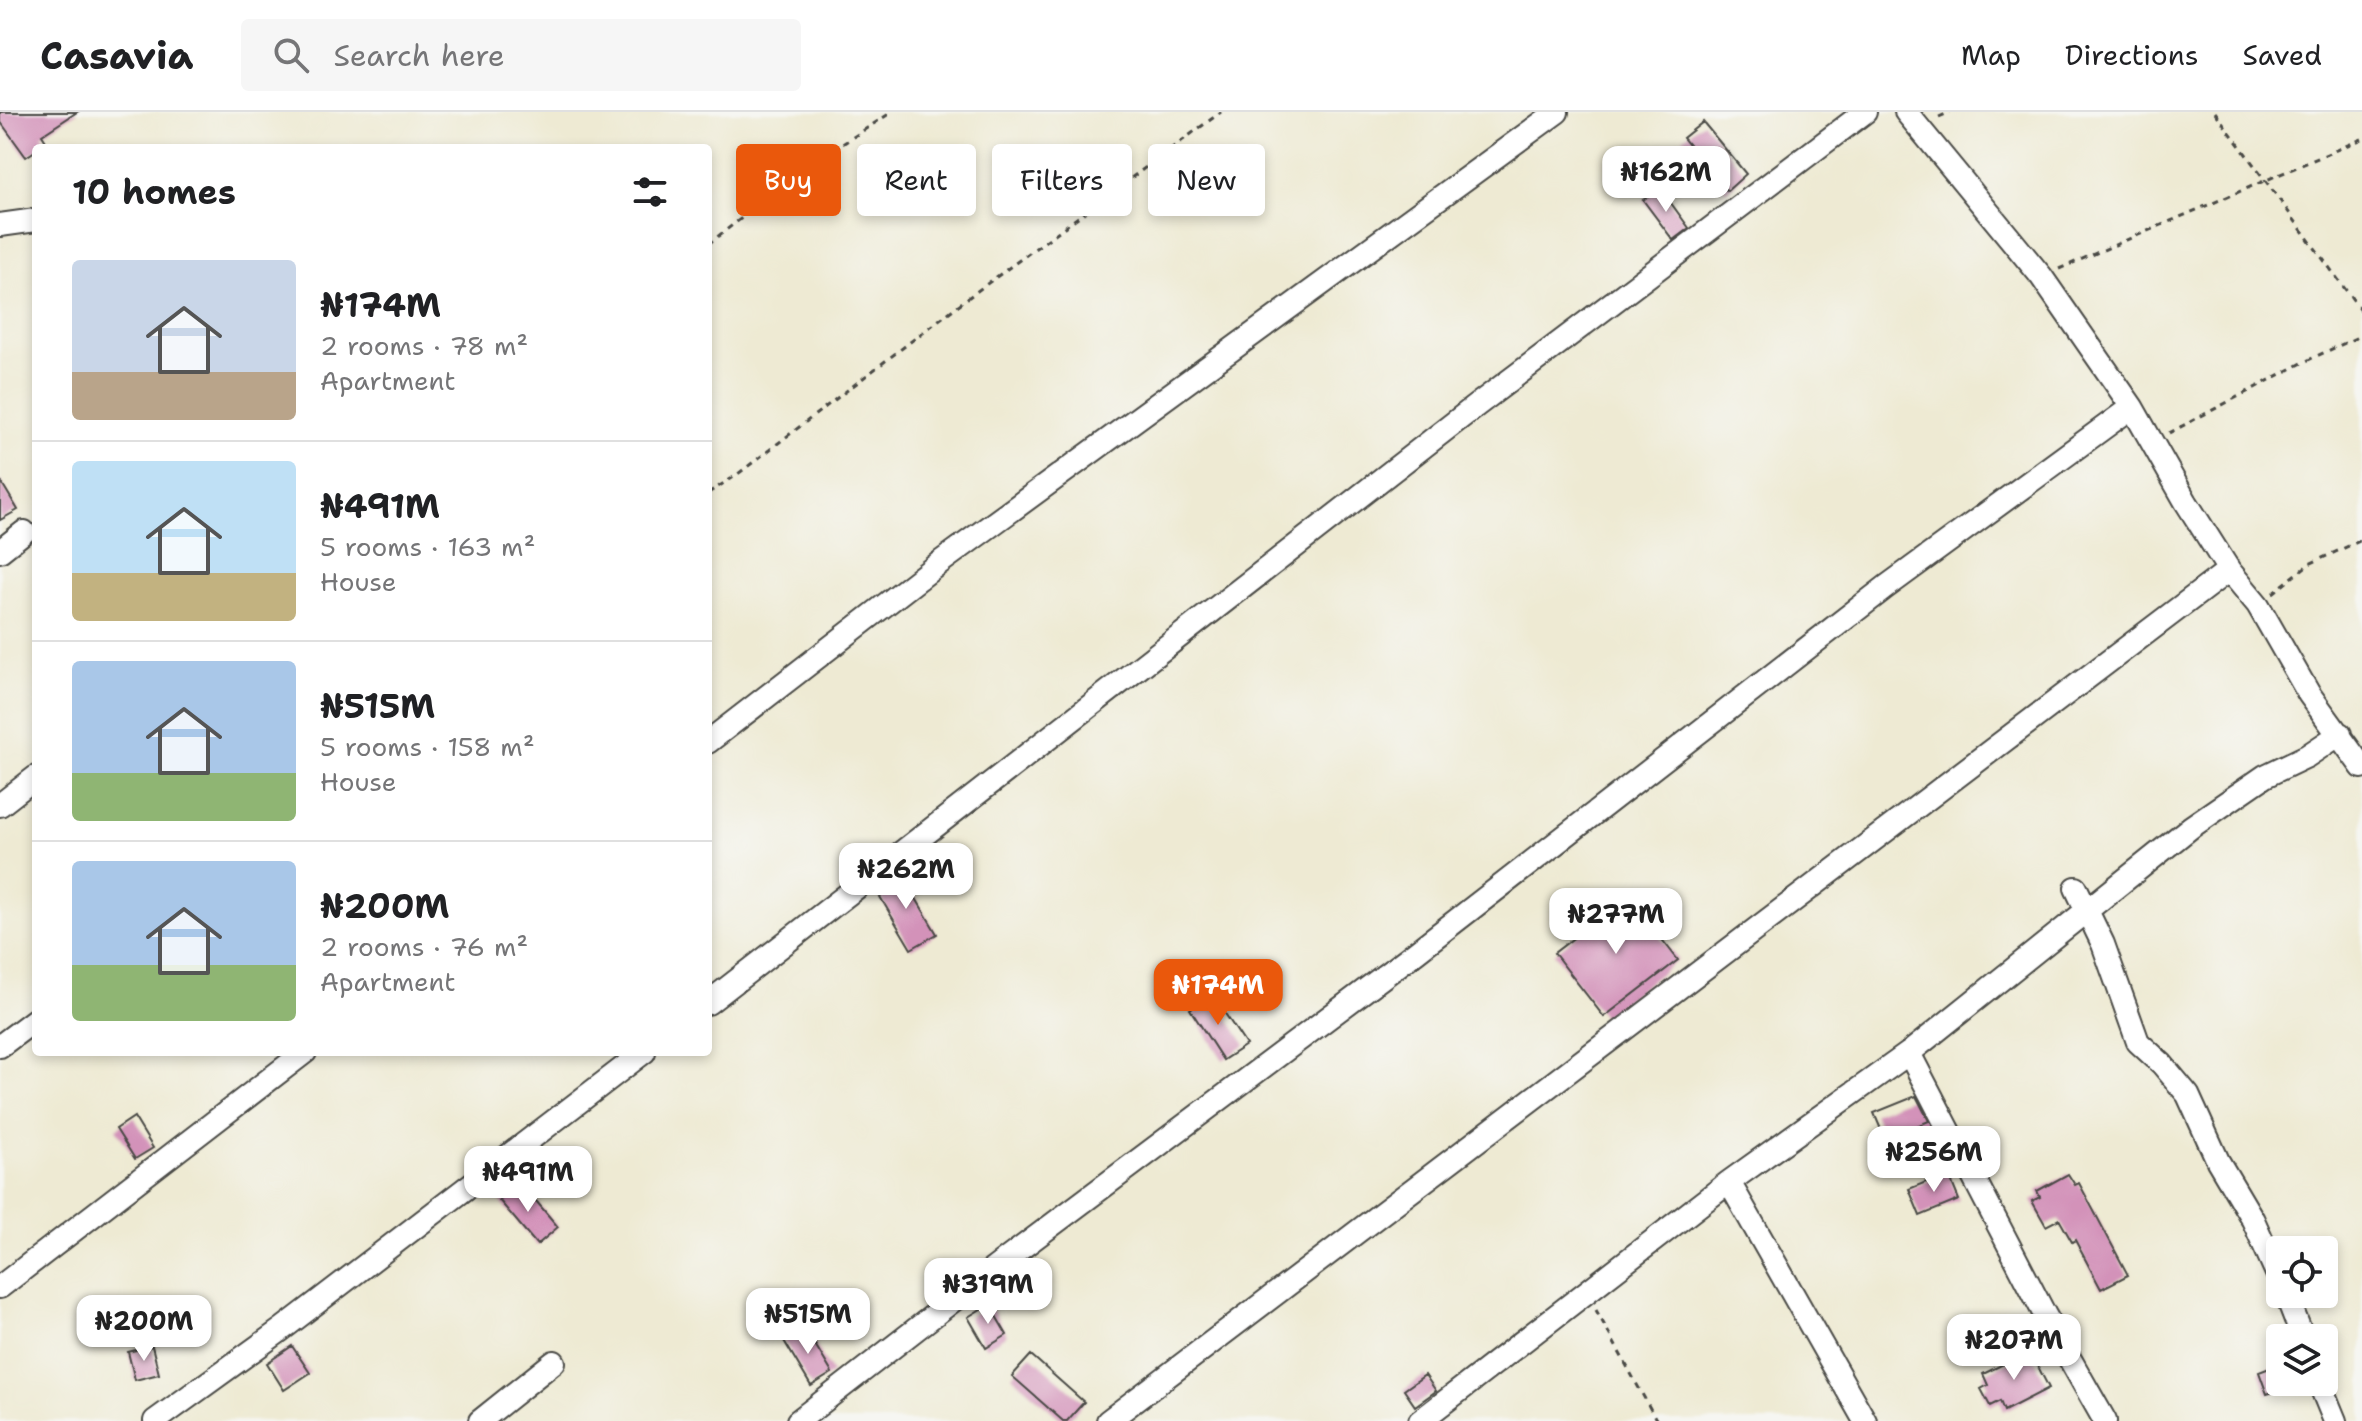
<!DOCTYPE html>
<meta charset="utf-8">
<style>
body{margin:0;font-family:"Shantell Sans",sans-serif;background:#f6f6f6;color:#202124;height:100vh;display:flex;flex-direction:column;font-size:30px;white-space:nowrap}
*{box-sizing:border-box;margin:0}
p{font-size:26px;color:#757577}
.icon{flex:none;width:44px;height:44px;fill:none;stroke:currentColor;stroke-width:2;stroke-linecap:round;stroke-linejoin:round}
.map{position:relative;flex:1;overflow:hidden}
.drawer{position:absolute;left:32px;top:32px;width:680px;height:912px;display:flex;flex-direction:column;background:#fff;border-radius:8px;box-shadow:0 4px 12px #0003}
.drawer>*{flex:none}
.top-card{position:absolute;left:736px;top:32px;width:760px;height:72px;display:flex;gap:16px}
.controls{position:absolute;left:2266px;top:1124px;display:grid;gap:16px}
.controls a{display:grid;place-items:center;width:72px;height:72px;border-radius:8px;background:#fff;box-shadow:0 4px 12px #0003;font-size:40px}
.price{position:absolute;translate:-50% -68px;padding:0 18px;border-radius:16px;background:#fff;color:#222;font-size:26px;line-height:52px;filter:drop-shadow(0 2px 4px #0008)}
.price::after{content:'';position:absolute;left:50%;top:48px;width:24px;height:18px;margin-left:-12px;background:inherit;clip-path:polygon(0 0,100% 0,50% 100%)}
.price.active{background:#ea580c;color:#fff}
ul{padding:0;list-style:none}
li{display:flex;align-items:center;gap:24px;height:200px;padding:0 40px}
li+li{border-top:2px solid #e0e0e0}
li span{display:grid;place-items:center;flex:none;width:224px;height:160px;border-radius:8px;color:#555}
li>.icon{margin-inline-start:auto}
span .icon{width:96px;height:96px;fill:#fffc;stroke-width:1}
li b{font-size:34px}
h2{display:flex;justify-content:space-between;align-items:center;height:96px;padding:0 40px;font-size:34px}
.chip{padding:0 28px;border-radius:8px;background:#fff;box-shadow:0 4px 12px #0003;font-size:28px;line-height:72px}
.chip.active{background:#ea580c;color:#fff}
header{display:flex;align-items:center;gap:48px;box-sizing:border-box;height:112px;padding:0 40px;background:#fff;border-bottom:2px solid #e0e0e0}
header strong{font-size:38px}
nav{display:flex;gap:44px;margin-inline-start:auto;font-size:28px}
.search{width:560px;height:72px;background:#f6f6f6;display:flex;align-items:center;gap:20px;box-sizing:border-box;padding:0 28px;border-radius:8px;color:#757577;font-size:30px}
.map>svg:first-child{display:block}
.building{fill:#d392b9}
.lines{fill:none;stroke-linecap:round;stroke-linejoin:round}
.minor-casing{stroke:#484844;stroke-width:26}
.path{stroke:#484844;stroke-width:3;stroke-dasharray:6 6;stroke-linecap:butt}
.minor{stroke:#fff;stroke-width:22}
</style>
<header>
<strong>Casavia</strong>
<div class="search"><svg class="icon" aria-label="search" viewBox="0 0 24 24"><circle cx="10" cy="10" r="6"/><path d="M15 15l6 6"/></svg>Search here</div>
<nav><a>Map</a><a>Directions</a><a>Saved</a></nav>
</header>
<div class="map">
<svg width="2362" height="1309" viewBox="0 0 2362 1309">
<rect width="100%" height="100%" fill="#f6f6f2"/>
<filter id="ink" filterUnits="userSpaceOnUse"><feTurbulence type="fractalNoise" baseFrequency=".0125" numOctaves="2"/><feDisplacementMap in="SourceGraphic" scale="16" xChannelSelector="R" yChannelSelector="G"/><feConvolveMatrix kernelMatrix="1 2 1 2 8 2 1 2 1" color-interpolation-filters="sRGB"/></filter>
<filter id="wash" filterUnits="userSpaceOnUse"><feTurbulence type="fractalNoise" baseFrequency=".006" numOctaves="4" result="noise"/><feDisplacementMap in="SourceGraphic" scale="32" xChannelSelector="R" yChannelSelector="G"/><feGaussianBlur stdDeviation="1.8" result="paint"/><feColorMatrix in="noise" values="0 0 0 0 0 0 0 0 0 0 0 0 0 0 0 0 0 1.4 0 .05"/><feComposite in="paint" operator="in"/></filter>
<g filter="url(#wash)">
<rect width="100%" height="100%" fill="#eeead3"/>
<g id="blocks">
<path class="building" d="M 0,0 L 77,0 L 42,23 L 47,31 L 26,45 L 0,9 Z
M 1703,10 L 1746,62 L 1727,79 L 1683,26 Z
M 1660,76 L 1689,116 L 1673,128 L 1643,88 Z
M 0,368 L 18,398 L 0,408 Z
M 901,761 L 937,822 L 911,837 L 876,778 Z
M 1628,784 L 1678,848 L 1604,905 L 1554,841 Z
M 1212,882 L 1246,933 L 1223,948 L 1190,897 Z
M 1916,984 L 1929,1009 L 1885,1027 L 1874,1001 Z
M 134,1005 L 153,1036 L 135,1047 L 116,1017 Z
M 1948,1061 L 1959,1088 L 1920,1104 L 1909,1077 Z
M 2068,1062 L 2075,1073 L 2079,1071 L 2128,1163 L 2101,1177 L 2075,1128 L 2072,1130 L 2059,1107 L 2046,1114 L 2032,1089 L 2040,1085 L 2037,1079 Z
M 520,1070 L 558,1115 L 537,1133 L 499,1088 Z
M 989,1192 L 1007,1223 L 986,1236 L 968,1205 Z
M 804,1214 L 832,1261 L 811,1274 L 783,1227 Z
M 152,1234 L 159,1262 L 135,1268 L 128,1240 Z
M 292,1234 L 310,1261 L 284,1278 L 267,1251 Z
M 2030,1239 L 2049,1276 L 2004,1299 L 2000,1289 L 1990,1294 L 1981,1277 L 1988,1273 L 1983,1262 Z
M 1031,1243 L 1084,1290 L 1067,1309 L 1063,1309 L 1012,1264 Z
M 2280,1252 L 2280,1278 L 2267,1282 L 2259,1260 Z
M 1425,1263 L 1436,1279 L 1415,1294 L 1404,1278 Z"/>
</g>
</g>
<g filter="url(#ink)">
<use href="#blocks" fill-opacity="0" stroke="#484844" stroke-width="2"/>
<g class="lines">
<defs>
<path id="minor" d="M 1906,0 L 2041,164 L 2132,295 L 2186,390 L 2229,458 L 2258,493 L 2309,582 L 2362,655
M 0,113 L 36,108
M 0,439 L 24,420
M 708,630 L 938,452 L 1557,0
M 0,693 L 36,665
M 2076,776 L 2103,832 L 2138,930 L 2162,952 L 2188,983 L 2218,1049 L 2253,1108 L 2280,1168
M 708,891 L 1477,293 L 1865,0
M 0,934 L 36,907
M 1909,941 L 2046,1205 L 2105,1309
M 1729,1070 L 1865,1309
M 0,1175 L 305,940
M 2286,1182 L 2303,1226
M 2319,1270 L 2335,1309
M 155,1309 L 281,1218 L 644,940
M 480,1309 L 554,1250
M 798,1309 L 996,1155 L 1408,846 L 1886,475 L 2132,295
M 1108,1309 L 2229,458
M 1420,1309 L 1729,1070 L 1909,941 L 2191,715 L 2265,664 L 2307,644 L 2340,622"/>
</defs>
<use href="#minor" class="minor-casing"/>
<path class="path" d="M 2215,0 L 2362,200
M 1939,5 L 1950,0
M 708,132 L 813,51 L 892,0
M 2059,157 L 2362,27
M 2169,321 L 2304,250 L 2362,223
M 708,381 L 734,365 L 965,188 L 1221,0
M 2273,481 L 2309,452 L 2362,428
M 1596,1198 L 1657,1309"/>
<use href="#minor" class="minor"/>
</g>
</g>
</svg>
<div class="controls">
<a><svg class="icon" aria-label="locate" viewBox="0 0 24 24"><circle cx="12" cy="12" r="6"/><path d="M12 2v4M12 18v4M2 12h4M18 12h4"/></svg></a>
<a><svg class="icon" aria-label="layers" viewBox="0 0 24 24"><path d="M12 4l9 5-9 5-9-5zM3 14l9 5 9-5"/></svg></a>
</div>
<b class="price" style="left:1666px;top:102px">₦162M</b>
<b class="price" style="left:906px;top:799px">₦262M</b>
<b class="price" style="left:1616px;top:844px">₦277M</b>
<b class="price active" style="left:1218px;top:915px">₦174M</b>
<b class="price" style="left:1934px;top:1082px">₦256M</b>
<b class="price" style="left:528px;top:1102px">₦491M</b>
<b class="price" style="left:988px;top:1214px">₦319M</b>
<b class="price" style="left:808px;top:1244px">₦515M</b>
<b class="price" style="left:144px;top:1251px">₦200M</b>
<b class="price" style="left:2014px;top:1270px">₦207M</b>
<div class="top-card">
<a class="chip active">Buy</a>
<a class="chip">Rent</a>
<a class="chip">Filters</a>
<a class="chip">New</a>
</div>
<section class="drawer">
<h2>10 homes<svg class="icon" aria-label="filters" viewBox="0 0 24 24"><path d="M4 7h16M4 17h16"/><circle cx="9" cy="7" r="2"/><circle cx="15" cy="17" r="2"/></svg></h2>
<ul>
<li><span style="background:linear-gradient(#c9d6e8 70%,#b9a48a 0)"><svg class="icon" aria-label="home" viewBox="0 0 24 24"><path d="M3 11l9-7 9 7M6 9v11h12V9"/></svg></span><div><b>₦174M</b><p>2 rooms · 78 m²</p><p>Apartment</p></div></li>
<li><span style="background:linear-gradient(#bfe0f5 70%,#c2b280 0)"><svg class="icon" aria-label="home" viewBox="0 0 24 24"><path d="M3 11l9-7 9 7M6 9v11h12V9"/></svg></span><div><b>₦491M</b><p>5 rooms · 163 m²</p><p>House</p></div></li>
<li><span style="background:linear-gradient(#a9c7e8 70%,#8fb573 0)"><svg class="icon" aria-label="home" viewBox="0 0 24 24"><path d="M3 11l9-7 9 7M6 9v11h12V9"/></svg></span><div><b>₦515M</b><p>5 rooms · 158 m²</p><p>House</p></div></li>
<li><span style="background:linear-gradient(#a9c7e8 65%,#8fb573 0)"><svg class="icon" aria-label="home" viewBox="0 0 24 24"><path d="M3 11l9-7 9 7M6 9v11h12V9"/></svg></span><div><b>₦200M</b><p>2 rooms · 76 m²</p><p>Apartment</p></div></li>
</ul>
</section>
</div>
